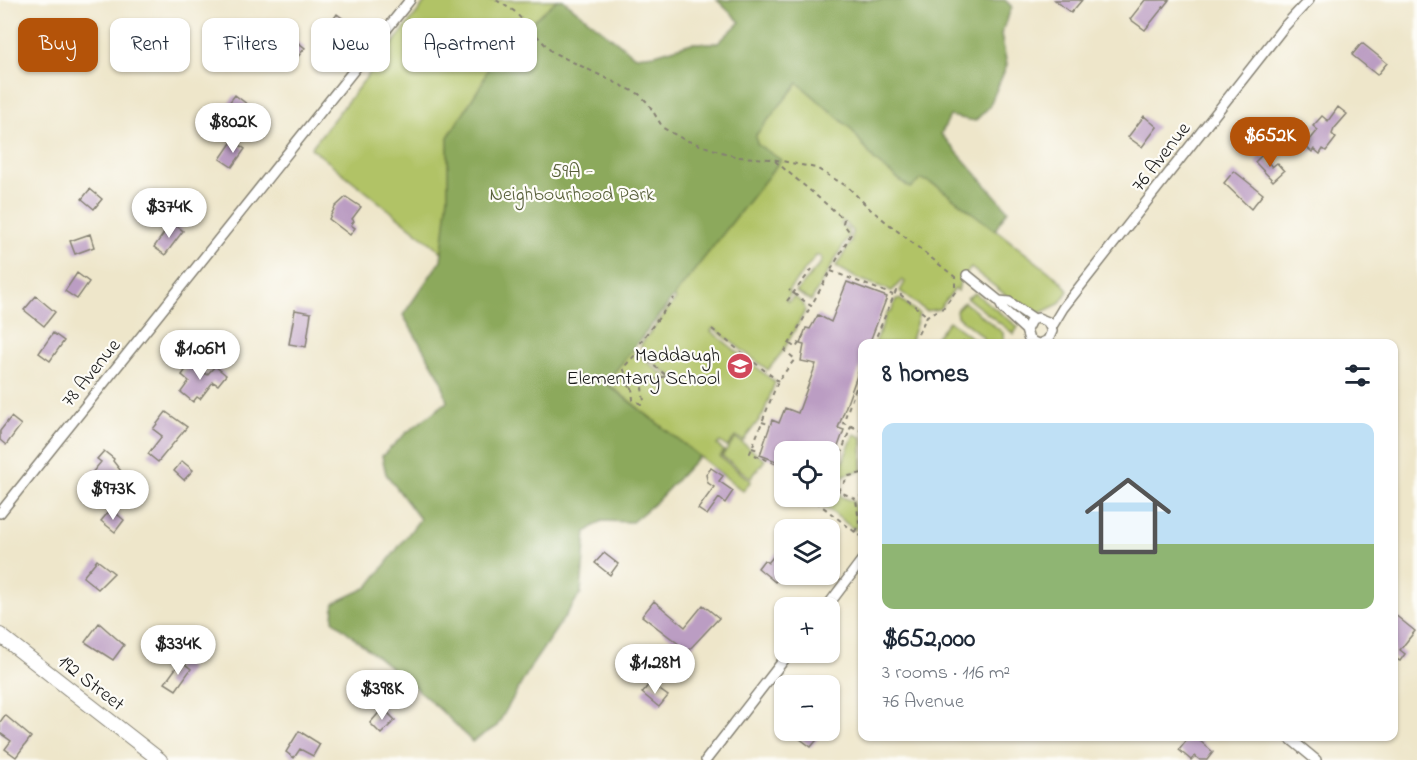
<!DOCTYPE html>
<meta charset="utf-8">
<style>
body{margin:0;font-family:"Indie Flower",sans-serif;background:#f2f2f3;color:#1f2937;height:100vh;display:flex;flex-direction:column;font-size:22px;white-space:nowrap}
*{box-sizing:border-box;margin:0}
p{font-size:20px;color:#747a83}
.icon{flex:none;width:33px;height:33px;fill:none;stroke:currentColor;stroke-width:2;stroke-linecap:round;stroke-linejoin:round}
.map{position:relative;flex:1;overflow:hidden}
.panel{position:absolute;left:858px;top:339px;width:540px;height:402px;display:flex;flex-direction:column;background:#fff;border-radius:12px;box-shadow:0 2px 4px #0004}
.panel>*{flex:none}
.hud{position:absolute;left:18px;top:18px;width:570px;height:54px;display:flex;gap:12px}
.controls{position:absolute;left:774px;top:441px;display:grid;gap:12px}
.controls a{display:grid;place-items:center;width:66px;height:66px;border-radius:12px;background:#fff;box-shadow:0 2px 4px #0004;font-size:30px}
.price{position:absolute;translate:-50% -51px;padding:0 14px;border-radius:21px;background:#fff;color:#222;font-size:20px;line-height:39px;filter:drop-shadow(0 2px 3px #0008)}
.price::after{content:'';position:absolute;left:50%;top:36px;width:18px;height:14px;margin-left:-9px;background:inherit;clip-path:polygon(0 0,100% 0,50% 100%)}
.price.active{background:#b45309;color:#fff}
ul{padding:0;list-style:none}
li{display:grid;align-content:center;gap:12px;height:318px;padding:0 24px}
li+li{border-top:2px solid #e0e1e3}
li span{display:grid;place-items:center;height:186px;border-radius:12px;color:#555}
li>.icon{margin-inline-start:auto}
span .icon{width:108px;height:108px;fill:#fffc;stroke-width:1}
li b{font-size:26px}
h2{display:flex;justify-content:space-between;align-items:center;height:72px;padding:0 24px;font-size:26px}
.chip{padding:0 21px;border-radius:12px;background:#fff;box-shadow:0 2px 4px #0004;font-size:21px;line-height:54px}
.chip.active{background:#b45309;color:#fff}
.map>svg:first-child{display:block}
.green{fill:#b1c366;stroke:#667041;stroke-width:1.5;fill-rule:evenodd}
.forest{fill:#8ca95b;stroke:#54623c;stroke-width:1.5}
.building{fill:#bb9dc3}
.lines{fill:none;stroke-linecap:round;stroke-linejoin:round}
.minor-casing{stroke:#858173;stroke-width:12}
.secondary-casing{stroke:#858173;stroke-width:16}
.path{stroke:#858173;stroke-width:2;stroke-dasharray:4.5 4.5;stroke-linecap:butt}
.minor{stroke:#fff;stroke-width:9}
.secondary{stroke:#fff;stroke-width:14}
.labels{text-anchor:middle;stroke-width:4.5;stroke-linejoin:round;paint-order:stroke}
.street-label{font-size:20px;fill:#1c1c1c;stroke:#fdfcf7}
.park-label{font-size:20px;fill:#585f3a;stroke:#fdfcf7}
.poi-label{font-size:20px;fill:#1c1c1c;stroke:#fdfcf7;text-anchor:end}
</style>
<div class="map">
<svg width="1417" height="760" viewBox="0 0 1417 760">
<rect width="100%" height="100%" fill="#fdfcf7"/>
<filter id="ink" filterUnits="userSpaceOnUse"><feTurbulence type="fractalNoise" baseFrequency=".0167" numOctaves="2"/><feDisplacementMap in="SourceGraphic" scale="12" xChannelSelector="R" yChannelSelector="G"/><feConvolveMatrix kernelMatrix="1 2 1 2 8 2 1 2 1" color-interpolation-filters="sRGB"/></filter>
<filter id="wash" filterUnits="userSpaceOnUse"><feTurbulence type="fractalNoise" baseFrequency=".008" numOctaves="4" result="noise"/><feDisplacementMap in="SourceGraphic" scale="24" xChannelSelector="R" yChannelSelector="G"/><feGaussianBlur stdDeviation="1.35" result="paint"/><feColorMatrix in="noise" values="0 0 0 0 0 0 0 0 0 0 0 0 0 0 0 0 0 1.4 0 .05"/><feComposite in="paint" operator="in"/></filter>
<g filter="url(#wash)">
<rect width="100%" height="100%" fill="#eee6ca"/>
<path class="green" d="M 427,0 L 563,0 L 740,138 L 756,135 L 775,109 L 793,70 L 1062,282 L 1068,291 L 1059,304 L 1038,314 L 1024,309 L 971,268 L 960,281 L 958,291 L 955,289 L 939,309 L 926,311 L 900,291 L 905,282 L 902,280 L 892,291 L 856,278 L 836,266 L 851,242 L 852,231 L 843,221 L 841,224 L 848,230 L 849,236 L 811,301 L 796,292 L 820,264 L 822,259 L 820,256 L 816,256 L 788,291 L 791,294 L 786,300 L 789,302 L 794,296 L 804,305 L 805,311 L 783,351 L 768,370 L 713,328 L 711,331 L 775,382 L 763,415 L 743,441 L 736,436 L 727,447 L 720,442 L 717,445 L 724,451 L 720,457 L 751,481 L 743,491 L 311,148 ZM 674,296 L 676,299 L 641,344 L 642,354 L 673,378 L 671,381 L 632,350 Z
M 975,293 L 1018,327 L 1014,334 L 967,298 Z
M 896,299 L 900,299 L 919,314 L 910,343 L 875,343 L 888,311 L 891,312 Z
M 964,302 L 1003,333 L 1004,343 L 985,343 L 982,336 L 957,316 L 956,311 Z
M 949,321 L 973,339 L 971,343 L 963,338 L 959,343 L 931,343 Z
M 854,434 L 862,437 L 862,470 L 844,475 L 837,487 L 830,479 L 830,465 L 840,469 Z
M 736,438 L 765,460 L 751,478 L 722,456 Z
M 830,484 L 842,497 L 853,501 L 857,523 L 855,530 L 824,506 L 826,502 L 812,497 L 830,496 Z"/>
<path class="forest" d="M 557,0 L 563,0 L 635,56 L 655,54 L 692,43 L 718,43 L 740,22 L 717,0 L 1005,0 L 1012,7 L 1001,34 L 1007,65 L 989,107 L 975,121 L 950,116 L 941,134 L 1008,210 L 995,230 L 937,186 L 922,179 L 910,188 L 875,161 L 851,129 L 798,83 L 756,135 L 757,144 L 781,160 L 606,383 L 699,456 L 656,502 L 632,522 L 602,521 L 586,532 L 581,593 L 532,665 L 497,726 L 472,742 C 431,696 379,660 333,620 L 334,603 L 368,587 L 420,519 L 386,474 L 382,456 L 406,433 L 447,402 L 441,379 L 403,315 L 441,260 L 448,196 L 448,137 L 481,85 L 498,45 L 519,33 Z"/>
<g id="blocks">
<path class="building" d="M 1055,0 L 1082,0 L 1071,13 Z
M 1145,0 L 1169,0 L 1145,30 L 1130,19 Z
M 337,14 L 349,23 L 336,40 L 324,32 Z
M 284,32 L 305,48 L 288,69 L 268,53 Z
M 1362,43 L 1387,63 L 1377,75 L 1352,55 Z
M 235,95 L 252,108 L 234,133 L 224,126 L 233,114 L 225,108 Z
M 1338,107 L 1347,114 L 1334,129 L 1332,134 L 1336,138 L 1326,151 L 1323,149 L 1320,154 L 1314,149 L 1312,152 L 1305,146 L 1318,130 L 1313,126 L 1322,116 L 1328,121 Z
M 1144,116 L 1157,127 L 1142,147 L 1128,137 Z
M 233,140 L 245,149 L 232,167 L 220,159 Z
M 1262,155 L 1272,167 L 1277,163 L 1284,171 L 1273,181 L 1255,162 Z
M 1234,171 L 1263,194 L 1251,209 L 1224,183 Z
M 90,189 L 102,199 L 94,209 L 82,199 Z
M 346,197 L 361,207 L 352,219 L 354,221 L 351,225 L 355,228 L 350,235 L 329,219 L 335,207 Z
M 172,222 L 183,231 L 165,255 L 154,247 Z
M 90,234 L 94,247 L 75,254 L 70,241 Z
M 77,273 L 89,282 L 77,299 L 65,291 Z
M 847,282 L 887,297 L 869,344 L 862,344 L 862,362 L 838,428 L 844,430 L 836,452 L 784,452 L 784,464 L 760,455 L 772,420 L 779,423 L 785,408 L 798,413 L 816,364 L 801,361 L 804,345 L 800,344 L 806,328 L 810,329 L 818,315 L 831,322 Z
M 36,296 L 55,312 L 44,326 L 24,310 Z
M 295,310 L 311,313 L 306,347 L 289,344 Z
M 53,333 L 64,341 L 50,361 L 39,353 Z
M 191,362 L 207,375 L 215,366 L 226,375 L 218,385 L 213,382 L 200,399 L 197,397 L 193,402 L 181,392 L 189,381 L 182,375 Z
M 166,412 L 187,427 L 158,462 L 148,454 L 162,436 L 153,429 Z
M 11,417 L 21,425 L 6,445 L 0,440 L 0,431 Z
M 104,451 L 114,459 L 113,461 L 124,475 L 113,489 L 91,474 L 101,462 L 97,459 Z
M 182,461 L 193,470 L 184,480 L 174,471 Z
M 711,468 L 723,476 L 719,481 L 733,491 L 725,503 L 719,498 L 707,515 L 698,509 L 714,487 L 708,483 L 706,475 Z
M 111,509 L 124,520 L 115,532 L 101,521 Z
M 777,552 L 784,558 L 784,569 L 775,582 L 758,568 L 764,560 L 768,563 Z
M 604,553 L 618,564 L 610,575 L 595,563 Z
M 97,560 L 114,573 L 98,589 L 83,577 Z
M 654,601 L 685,627 L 703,605 L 719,618 L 688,651 L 642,616 Z
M 1394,614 L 1415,631 L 1400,650 L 1405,654 L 1400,661 L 1394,658 Z
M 99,623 L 124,645 L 113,660 L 85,642 Z
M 181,661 L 191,669 L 176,690 L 165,683 Z
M 650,683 L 668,696 L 659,707 L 642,693 Z
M 383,708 L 395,720 L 381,734 L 370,723 Z
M 5,715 L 31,737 L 16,757 L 5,749 L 11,741 L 0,733 L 0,722 Z
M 805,730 L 825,730 L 811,747 L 799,738 Z
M 299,731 L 320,744 L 313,756 L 300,749 L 294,758 L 286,752 Z
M 1190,736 L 1194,736 L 1213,752 L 1207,760 L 1200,760 L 1195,756 L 1191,760 L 1179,750 Z"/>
</g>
</g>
<g filter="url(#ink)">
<use href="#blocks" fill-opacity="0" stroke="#858173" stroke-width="1.5"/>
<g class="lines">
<defs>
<path id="minor" d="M 967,275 L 999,301 L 1003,309 L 1026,330
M 999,301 L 1009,302 L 1034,319
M 1051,328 L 1063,308 L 1283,28 L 1309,0
M 1038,344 L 1029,340 L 1026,330 L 1031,320 L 1038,318 L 1048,322 L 1052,331 L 1048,340 L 1039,344
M 0,513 L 410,0
M 826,608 L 862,560
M 1287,736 L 1316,760
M 706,760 L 790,652"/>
<path id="secondary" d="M 0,635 L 160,760"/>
</defs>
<use href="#minor" class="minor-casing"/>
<use href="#secondary" class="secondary-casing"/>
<path class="path" d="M 496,0 L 514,11 L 552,52 L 639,94 L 648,103 L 663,128 L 685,140 L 737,157 L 772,159 L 816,168 L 848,187 L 870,209 L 955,277 L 955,292 L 943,308 L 927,316 L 913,344
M 775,161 L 844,219 L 843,223 L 851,234 L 811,306 L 789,290
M 831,271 L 893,295
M 787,301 L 813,268
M 712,329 L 778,381
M 790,344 L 796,348 L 806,331
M 873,344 L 896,291 L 927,316
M 961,344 L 965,339
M 672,380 L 638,353 L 638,345 L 674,298
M 629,381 L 623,368 L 637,353
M 631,381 L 634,385 L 630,387 L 628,384 Z
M 632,387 L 633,400 L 641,404 L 644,401 L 642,388 L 646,381 L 667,376
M 762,422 L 771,425
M 851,426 L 862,431
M 752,448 L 761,451
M 830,463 L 837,465 L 851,426 L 843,423 L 862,372
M 784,467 L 750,453 L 778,381 L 795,359 L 785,351 L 811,306
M 830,482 L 838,491 L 856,499 L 862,495
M 838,491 L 849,476 L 862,473
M 809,496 L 860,536
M 855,532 L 859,522 L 856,499"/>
<use href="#minor" class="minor"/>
<use href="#secondary" class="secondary"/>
</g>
</g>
<defs>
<symbol id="school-disc" viewBox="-11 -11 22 22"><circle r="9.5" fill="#d1495b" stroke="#fdfcf7"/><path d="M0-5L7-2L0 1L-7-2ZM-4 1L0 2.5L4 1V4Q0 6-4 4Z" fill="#fff"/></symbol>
</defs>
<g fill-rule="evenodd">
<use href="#school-disc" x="725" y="351" width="30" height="30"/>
</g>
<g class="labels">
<g class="street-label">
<text transform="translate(1160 156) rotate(-52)" y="7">76 Avenue</text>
<text transform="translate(90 372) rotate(-51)" y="7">78 Avenue</text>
<text transform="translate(92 682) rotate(38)" y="7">192 Street</text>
</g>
<g class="park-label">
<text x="572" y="177">59A -<tspan x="572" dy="23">Neighbourhood Park</tspan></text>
</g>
<g class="poi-label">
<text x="720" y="361">Maddaugh<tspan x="720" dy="23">Elementary School</tspan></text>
</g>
</g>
</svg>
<div class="controls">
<a><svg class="icon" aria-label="locate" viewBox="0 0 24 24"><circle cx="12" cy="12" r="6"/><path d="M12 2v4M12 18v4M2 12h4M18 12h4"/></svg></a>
<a><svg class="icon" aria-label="layers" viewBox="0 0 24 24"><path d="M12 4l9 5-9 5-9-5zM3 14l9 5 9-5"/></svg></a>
<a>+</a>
<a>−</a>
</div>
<b class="price" style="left:233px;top:154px">$802K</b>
<b class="price active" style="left:1270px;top:168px">$652K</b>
<b class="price" style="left:169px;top:239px">$374K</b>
<b class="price" style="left:200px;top:381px">$1.06M</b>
<b class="price" style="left:113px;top:521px">$973K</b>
<b class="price" style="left:178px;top:676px">$334K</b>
<b class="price" style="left:655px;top:695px">$1.28M</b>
<b class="price" style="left:382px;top:721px">$398K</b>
<div class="hud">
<a class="chip active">Buy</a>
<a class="chip">Rent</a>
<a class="chip">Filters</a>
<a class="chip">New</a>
<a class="chip">Apartment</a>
</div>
<section class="panel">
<h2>8 homes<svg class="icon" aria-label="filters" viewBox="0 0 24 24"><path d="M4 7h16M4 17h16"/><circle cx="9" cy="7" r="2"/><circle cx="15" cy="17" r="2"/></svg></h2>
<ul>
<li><span style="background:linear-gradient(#bfe0f5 65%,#8fb573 0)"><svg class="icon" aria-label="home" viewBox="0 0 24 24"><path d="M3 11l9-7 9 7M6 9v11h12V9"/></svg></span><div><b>$652,000</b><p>3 rooms · 116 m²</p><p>76 Avenue</p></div></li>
</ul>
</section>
</div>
